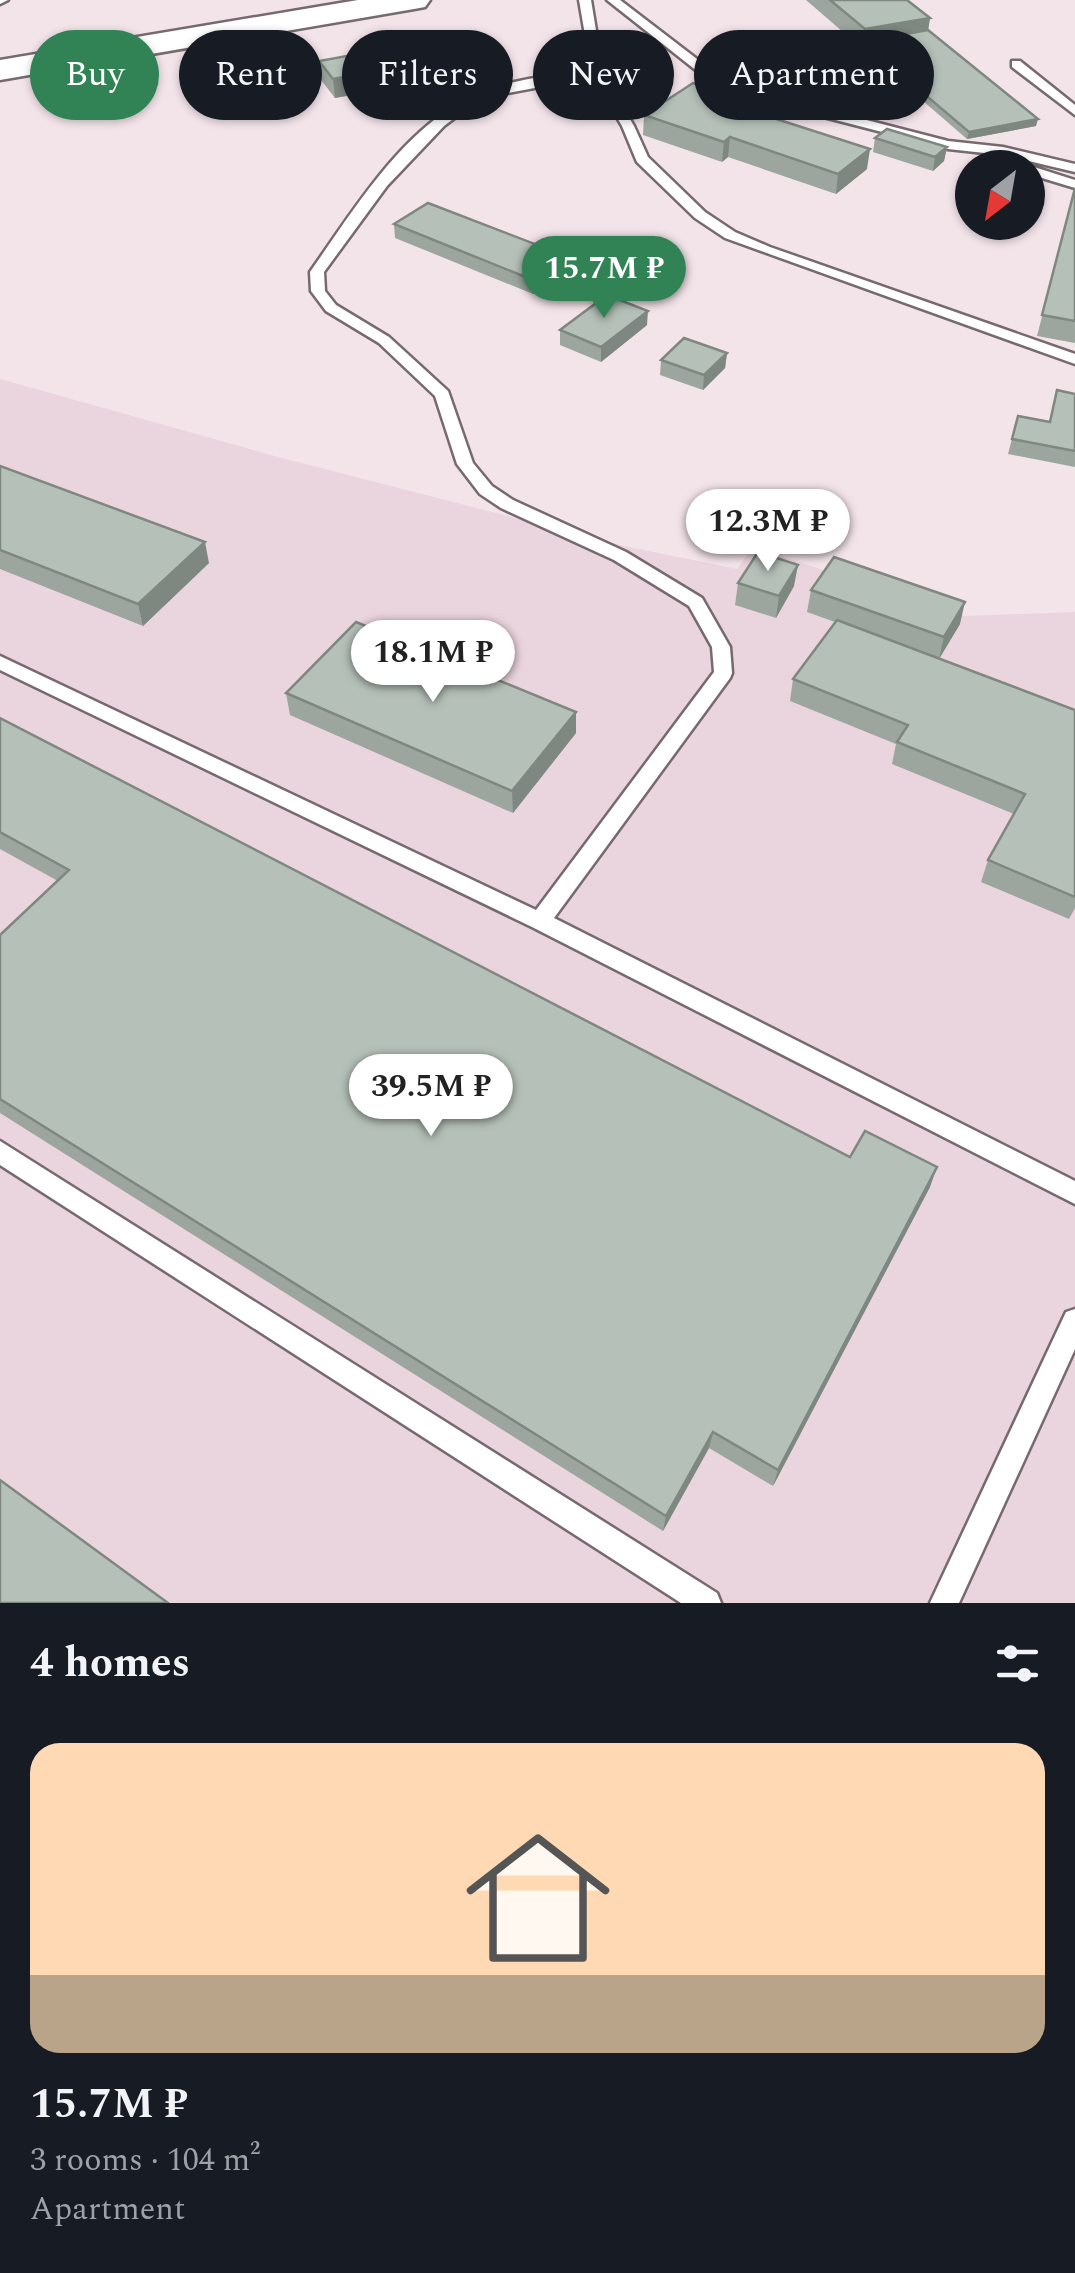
<!DOCTYPE html>
<meta charset="utf-8">
<style>
body{margin:0;font-family:Spectral,serif;background:#20242c;color:#f1f3f6;height:100vh;display:flex;flex-direction:column;font-size:38px;white-space:nowrap}
*{box-sizing:border-box;margin:0}
p{font-size:32px;color:#9ea1a6}
.icon{flex:none;width:55px;height:55px;fill:none;stroke:currentColor;stroke-width:2;stroke-linecap:round;stroke-linejoin:round}
.map{position:relative;height:1603px;overflow:hidden}
.side{display:flex;flex-direction:column;background:#171b24;flex:1}
.side>*{flex:none}
.top-card{position:absolute;left:30px;top:30px;width:1015px;height:90px;display:flex;gap:20px}
.needle{width:65px;rotate:211deg}
.controls{position:absolute;left:955px;top:150px;display:grid;gap:20px}
.controls a{display:grid;place-items:center;width:90px;height:90px;border-radius:50%;background:#171b24;box-shadow:0 2px 8px #0004;font-size:50px}
.price{position:absolute;translate:-50% -85px;padding:0 22px;border-radius:35px;background:#fff;color:#222;font-size:32px;line-height:65px;filter:drop-shadow(0 2px 5px #0008)}
.price::after{content:'';position:absolute;left:50%;top:60px;width:30px;height:22px;margin-left:-15px;background:inherit;clip-path:polygon(0 0,100% 0,50% 100%)}
.price.selected{background:#318355;color:#fff}
ul{padding:0;list-style:none}
li{display:grid;align-content:center;gap:20px;height:530px;padding:0 30px}
li+li{border-top:2px solid #363941}
li span{display:grid;place-items:center;height:310px;border-radius:30px;color:#555}
li>.icon{margin-inline-start:auto}
span .icon{width:180px;height:180px;fill:#fffc;stroke-width:1}
li b{font-size:42px}
h2{display:flex;justify-content:space-between;align-items:center;height:120px;padding:0 30px;font-size:42px}
.chip{padding:0 35px;border-radius:45px;background:#171b24;box-shadow:0 2px 8px #0004;font-size:35px;line-height:90px}
.chip.selected{background:#318355;color:#fff}
.map>svg:first-child{display:block}
.built{fill:#ead4dd}
.lines{fill:none;stroke-linecap:round;stroke-linejoin:round}
.service-casing{stroke:#766a6f;stroke-width:5}
.trunk-casing{stroke:#766a6f;stroke-width:5}
.service{fill:#fff;fill-rule:evenodd}
.trunk{fill:#fff;fill-rule:evenodd}
.wall{fill:#9ca69e}
.shaded-wall{fill:#7f8781}
.building{fill:#b5c1b8;stroke:#7f8781;stroke-width:2.5}
</style>
<div class="map">
<svg width="1075" height="1603" viewBox="0 0 1075 1603">
<rect width="100%" height="100%" fill="#f3e4ea"/>
<path class="built" d="M 0,379 L 278,457 L 624,546 L 737,569 L 753,547 L 964,616 L 1075,612 L 1075,1603 L 0,1603 Z"/>
<g class="lines">
<defs>
<path id="service" d="M 0,0 L 8,0 L 0,4 Z
M 579,0 L 591,0 L 603,73 L 634,126 L 648,157 L 705,212 L 735,232 L 770,247 L 1075,354 L 1075,364 L 725,238 L 695,218 L 637,162 L 622,126 L 593,77 L 497,95 L 465,110 L 444,126 L 387,186 L 324,272 L 325,291 L 336,305 L 389,337 L 448,391 L 473,463 L 492,486 L 513,500 L 626,552 L 702,598 L 730,647 L 732,673 L 730,678 L 554,918 L 1075,1181 L 1075,1204 L 532,927 L 0,670 L 0,656 L 536,910 L 714,672 L 712,647 L 689,606 L 614,560 L 501,508 L 480,494 L 457,464 L 435,396 L 379,343 L 326,311 L 311,291 L 310,272 C 353,211 401,131 470,97 C 507,79 550,76 591,70 Z
M 607,0 L 620,0 L 710,69 L 762,93 L 948,141 L 1003,147 L 1075,164 L 1075,172 L 1003,155 L 948,149 L 754,99 L 702,75 Z
M 1012,61 L 1020,61 L 1075,105 L 1075,115 L 1012,67 Z
M 1034,167 L 1075,180 L 1075,188 L 1029,174 L 1029,168 Z
M 0,1141 L 717,1593 L 721,1603 L 681,1603 L 0,1165 Z
M 1075,1309 L 1075,1349 L 959,1603 L 930,1603 L 1066,1312 Z"/>
<path id="trunk" d="M 358,0 L 430,0 L 425,7 L 414,9 L 0,80 L 0,60 Z"/>
</defs>
<use href="#service" class="service-casing"/>
<use href="#trunk" class="trunk-casing"/>
<use href="#service" class="service"/>
<use href="#trunk" class="trunk"/>
</g>
<path class="wall" d="M 806,0 L 907,0 L 930,18 L 928,30 L 1036,126 L 967,139 Z
M 482,51 L 482,71 L 335,98 L 321,80 L 319,61 Z
M 644,115 L 769,116 L 867,169 L 836,194 L 728,157 L 722,162 L 643,135 Z
M 875,138 L 947,147 L 944,161 L 933,171 L 873,152 Z
M 1075,188 L 1075,343 L 1037,336 Z
M 394,224 L 566,256 L 566,271 L 533,294 L 395,238 Z
M 647,325 L 601,362 L 560,345 L 560,330 Z
M 727,353 L 725,368 L 703,390 L 660,375 L 661,360 Z
M 1075,394 L 1075,467 L 1008,454 L 1018,416 L 1049,421 Z
M 0,466 L 209,563 L 143,626 L 0,569 Z
M 738,583 L 794,586 L 776,618 L 735,605 Z
M 811,590 L 960,624 L 939,659 L 1075,710 L 1075,908 L 1069,919 L 981,882 L 988,860 L 1014,814 L 892,764 L 896,744 L 790,701 L 793,679 L 835,622 L 807,612 Z
M 286,693 L 576,733 L 513,813 L 290,715 Z
M 0,718 L 850,1157 L 930,1187 L 773,1486 L 709,1448 L 663,1531 L 0,1113 L 0,935 L 58,881 L 0,849 Z"/>
<path class="shaded-wall" d="M 930,18 L 927,37 L 863,42 L 865,29 Z
M 482,51 L 482,71 L 335,98 L 333,79 Z
M 1038,119 L 1036,126 L 967,139 L 969,132 Z
M 730,137 L 728,157 L 722,162 L 724,142 Z
M 947,147 L 944,161 L 933,171 L 935,157 Z
M 870,149 L 867,169 L 836,194 L 838,174 Z
M 566,256 L 566,271 L 533,294 L 533,280 Z
M 648,311 L 647,325 L 601,362 L 601,347 Z
M 727,353 L 725,368 L 703,390 L 704,375 Z
M 205,542 L 209,563 L 143,626 L 138,604 Z
M 798,565 L 794,586 L 776,618 L 779,596 Z
M 965,602 L 960,624 L 939,659 L 944,637 Z
M 576,712 L 576,733 L 513,813 L 512,791 Z
M 937,1167 L 930,1187 L 773,1486 L 778,1470 Z
M 713,1432 L 709,1448 L 663,1531 L 666,1516 Z"/>
<path class="building" d="M 830,0 L 907,0 L 930,18 L 865,29 Z
M 928,30 L 1038,119 L 969,132 L 863,42 Z
M 467,34 L 482,51 L 333,79 L 319,61 Z
M 693,83 L 770,108 L 761,114 L 870,149 L 838,174 L 730,137 L 724,142 L 644,115 Z
M 887,129 L 947,147 L 935,157 L 875,138 Z
M 1075,188 L 1075,321 L 1042,315 Z
M 428,203 L 566,256 L 533,280 L 394,224 Z
M 607,295 L 648,311 L 601,347 L 560,330 Z
M 684,338 L 727,353 L 704,375 L 661,360 Z
M 1057,390 L 1075,394 L 1075,451 L 1012,439 L 1018,416 L 1050,422 Z
M 0,466 L 205,542 L 138,604 L 0,550 Z
M 758,552 L 798,565 L 779,596 L 738,583 Z
M 834,557 L 965,602 L 944,637 L 811,590 Z
M 837,620 L 1075,710 L 1075,897 L 988,860 L 1025,794 L 897,742 L 908,725 L 793,679 Z
M 356,622 L 576,712 L 512,791 L 286,693 Z
M 0,718 L 850,1157 L 865,1131 L 937,1167 L 778,1470 L 713,1432 L 666,1516 L 0,1099 L 0,935 L 69,870 L 0,832 Z
M 0,1480 L 168,1603 L 0,1603 Z"/>
</svg>
<div class="controls">
<a><svg class="needle" viewBox="-14 -14 28 28"><path d="M0-13l5 13h-10z" fill="#e53935"/><path d="M0 13l5-13h-10z" fill="#9ea1a6"/></svg></a>
</div>
<b class="price selected" style="left:604px;top:321px">15.7M ₽</b>
<b class="price" style="left:768px;top:574px">12.3M ₽</b>
<b class="price" style="left:433px;top:705px">18.1M ₽</b>
<b class="price" style="left:431px;top:1139px">39.5M ₽</b>
<div class="top-card">
<a class="chip selected">Buy</a>
<a class="chip">Rent</a>
<a class="chip">Filters</a>
<a class="chip">New</a>
<a class="chip">Apartment</a>
</div>
</div>
<section class="side">
<h2>4 homes<svg class="icon" aria-label="filters" viewBox="0 0 24 24"><path d="M4 7h16M4 17h16"/><circle cx="9" cy="7" r="2"/><circle cx="15" cy="17" r="2"/></svg></h2>
<ul>
<li><span style="background:linear-gradient(#ffd9b3 75%,#b9a48a 0)"><svg class="icon" aria-label="home" viewBox="0 0 24 24"><path d="M3 11l9-7 9 7M6 9v11h12V9"/></svg></span><div><b>15.7M ₽</b><p>3 rooms · 104 m²</p><p>Apartment</p></div></li>
</ul>
</section>
